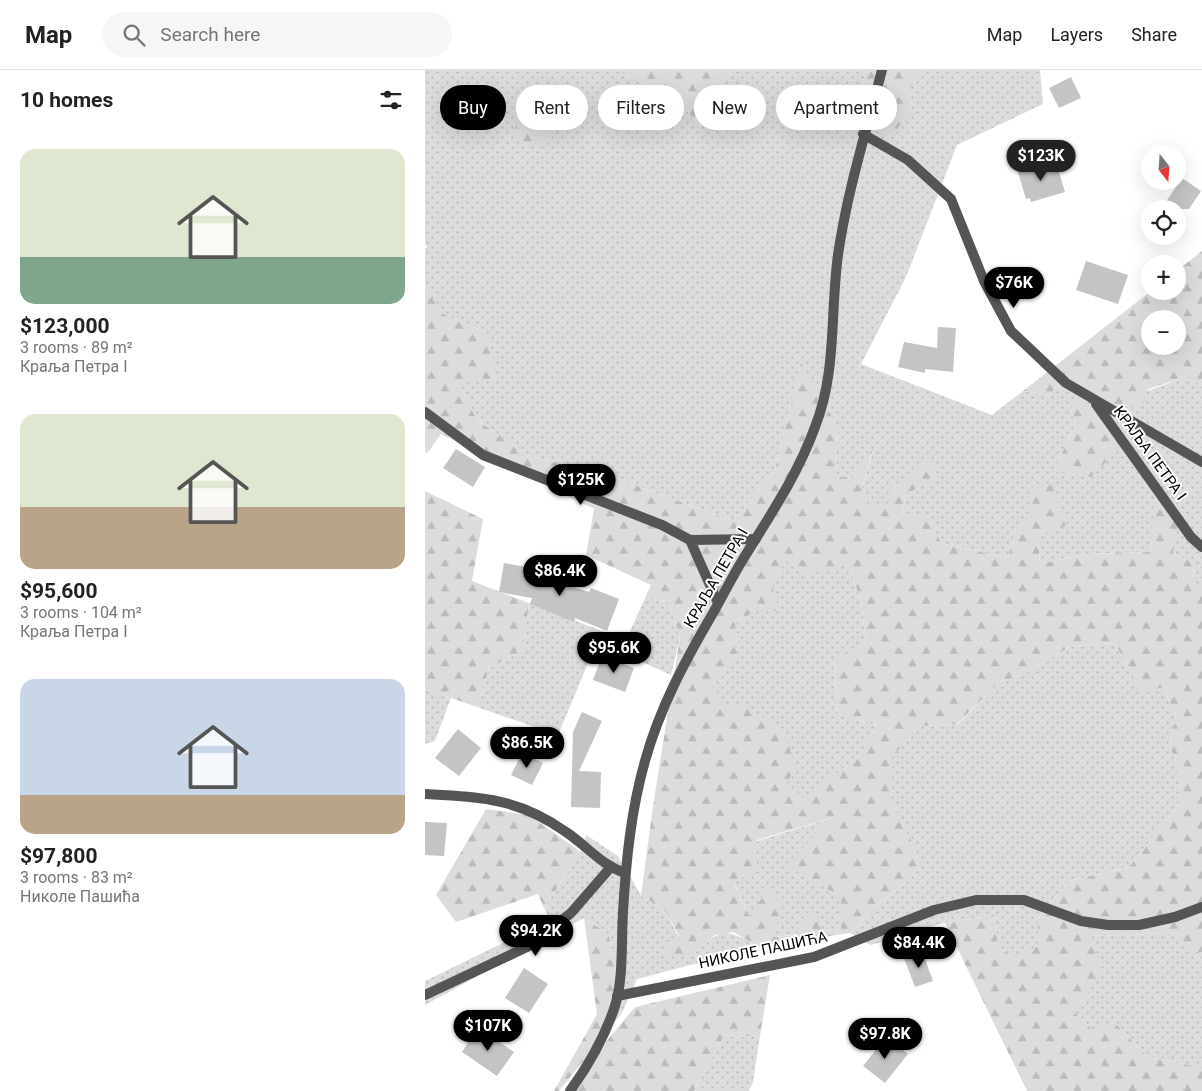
<!DOCTYPE html>
<meta charset="utf-8">
<style>
body{margin:0;font-family:Roboto,sans-serif;background:#f6f6f6;color:#222;height:100vh;display:flex;flex-direction:column;font-size:19px;white-space:nowrap}
*{box-sizing:border-box;margin:0}
p{font-size:16px;color:#767676}
.icon{flex:none;width:28px;height:28px;fill:none;stroke:currentColor;stroke-width:2;stroke-linecap:round;stroke-linejoin:round}
.map{position:relative;flex:1;overflow:hidden}
.sheet{display:flex;flex-direction:column;background:#fff;width:425px}
.sheet>*{flex:none}
.banner{position:absolute;left:15px;top:15px;width:475px;height:45px;display:flex;gap:10px}
.needle{width:32px;rotate:163deg}
.fabs{position:absolute;left:716px;top:75px;display:grid;gap:10px}
.fabs a{display:grid;place-items:center;width:45px;height:45px;border-radius:50%;background:#fff;box-shadow:0 5px 20px #0002;font-size:25px}
.price{position:absolute;translate:-50% -42px;padding:0 11px;border-radius:18px;background:#000;color:#fff;font-size:16px;line-height:32px;filter:drop-shadow(0 1px 2px #0008)}
.price::after{content:'';position:absolute;left:50%;top:30px;width:15px;height:11px;margin-left:-8px;background:inherit;clip-path:polygon(0 0,100% 0,50% 100%)}
.price.active{background:#222;color:#fff}
ul{padding:0;list-style:none}
li{display:grid;align-content:center;gap:10px;height:265px;padding:0 20px}
li span{display:grid;place-items:center;height:155px;border-radius:15px;color:#555}
li>.icon{margin-inline-start:auto}
span .icon{width:90px;height:90px;fill:#fffc;stroke-width:1}
li b{font-size:21px}
h2{display:flex;justify-content:space-between;align-items:center;height:60px;padding:0 20px;font-size:21px}
.pill{padding:0 18px;border-radius:22px;background:#fff;box-shadow:0 5px 20px #0002;font-size:18px;line-height:45px}
.pill.active{background:#000;color:#fff}
header{display:flex;align-items:center;gap:30px;box-sizing:border-box;height:70px;padding:0 25px;background:#fff;border-bottom:1px solid #e0e0e0}
header strong{font-size:24px}
nav{display:flex;gap:28px;margin-inline-start:auto;font-size:18px}
.search{width:350px;height:45px;background:#f6f6f6;display:flex;align-items:center;gap:12px;box-sizing:border-box;padding:0 18px;border-radius:28px;color:#767676;font-size:19px}
main{display:flex;flex:1;min-height:0}
.map>svg:first-child{display:block}
.grass{fill:url(#grass-dots);fill-rule:evenodd}
.forest{fill:url(#forest-firs);fill-rule:evenodd}
.building{fill:#c4c4c4}
.lines{fill:none;stroke-linecap:round;stroke-linejoin:round}
.minor{stroke:#555;stroke-width:10}
.tertiary{stroke:#555;stroke-width:10}
.labels{text-anchor:middle;stroke-width:4;stroke-linejoin:round;paint-order:stroke}
.street-label{font-size:15px;fill:#000;stroke:#fff}
</style>
<header>
<strong>Map</strong>
<div class="search"><svg class="icon" aria-label="search" viewBox="0 0 24 24"><circle cx="10" cy="10" r="6"/><path d="M15 15l6 6"/></svg>Search here</div>
<nav><a>Map</a><a>Layers</a><a>Share</a></nav>
</header>
<main>
<section class="sheet">
<h2>10 homes<svg class="icon" aria-label="filters" viewBox="0 0 24 24"><path d="M4 7h16M4 17h16"/><circle cx="9" cy="7" r="2"/><circle cx="15" cy="17" r="2"/></svg></h2>
<ul>
<li><span style="background:linear-gradient(#dfe7d0 70%,#7fa58c 0)"><svg class="icon" aria-label="home" viewBox="0 0 24 24"><path d="M3 11l9-7 9 7M6 9v11h12V9"/></svg></span><div><b>$123,000</b><p>3 rooms · 89 m²</p><p>Краља Петра I</p></div></li>
<li><span style="background:linear-gradient(#dfe7d0 60%,#b9a48a 0)"><svg class="icon" aria-label="home" viewBox="0 0 24 24"><path d="M3 11l9-7 9 7M6 9v11h12V9"/></svg></span><div><b>$95,600</b><p>3 rooms · 104 m²</p><p>Краља Петра I</p></div></li>
<li><span style="background:linear-gradient(#c9d6e8 75%,#b9a48a 0)"><svg class="icon" aria-label="home" viewBox="0 0 24 24"><path d="M3 11l9-7 9 7M6 9v11h12V9"/></svg></span><div><b>$97,800</b><p>3 rooms · 83 m²</p><p>Николе Пашића</p></div></li>
</ul>
</section>
<div class="map">
<svg width="777" height="1021" viewBox="0 0 777 1021">
<defs>
<pattern id="grass-dots" width="8" height="8" patternUnits="userSpaceOnUse" patternTransform="scale(1.25)"><rect width="8" height="8" fill="#dcdcdc"/><path d="M2 2h.1M6 6h.1" fill="none" stroke="#bbb" stroke-width="1.8" stroke-linecap="round"/></pattern>
<pattern id="forest-firs" width="22" height="20" patternUnits="userSpaceOnUse" patternTransform="scale(1.25)"><rect width="22" height="20" fill="#dcdcdc"/><path d="M5 1l3.5 6h-7zM16 11l3.5 6h-7z" fill="#bbb"/></pattern>
</defs>
<rect width="100%" height="100%" fill="#fff"/>
<path class="grass" d="M 0,0 L 193,0 L 259,37 L 275,57 L 283,27 L 307,0 L 441,0 L 430,43 L 486,39 L 484,20 L 499,0 L 615,0 L 618,34 L 532,75 L 481,207 L 436,294 L 567,345 L 598,321 L 625,325 L 632,315 L 654,329 L 646,340 L 650,354 L 629,402 L 690,383 L 690,333 L 758,308 L 777,314 L 777,516 L 768,513 L 769,493 L 748,483 L 730,429 L 726,482 L 661,484 L 615,494 L 613,466 L 607,448 L 591,458 L 583,488 L 516,473 L 478,448 L 480,424 L 504,391 L 463,437 L 442,434 L 437,418 L 448,381 L 428,408 L 411,406 L 413,357 L 376,294 L 350,400 L 308,451 L 169,400 L 106,387 L 52,350 L 33,313 L 62,263 L 18,244 L 0,217 L 0,178 L 2,177 L 0,174 ZM 139,10 L 142,20 L 132,41 L 95,35 L 118,30 Z
M 359,489 L 382,505 L 423,494 L 436,530 L 441,574 L 409,589 L 413,644 L 452,655 L 435,685 L 380,730 L 362,714 L 286,616 L 314,580 L 310,553 C 342,535 347,524 359,489 Z
M 221,526 L 243,532 L 255,567 L 246,605 L 172,572 L 133,665 L 52,637 L 64,598 L 98,580 L 104,533 L 201,570 Z
M 690,573 L 717,623 L 738,617 L 751,646 L 745,674 L 756,713 L 752,737 L 704,797 L 644,811 L 613,848 L 613,875 L 592,890 L 573,876 L 569,845 L 519,853 L 446,875 L 425,863 L 452,835 L 484,810 L 495,791 L 467,731 L 467,687 L 495,656 L 533,654 L 574,612 L 599,604 L 646,576 Z
M 0,619 L 26,628 L 10,671 L 0,674 Z
M 407,748 L 416,827 L 416,859 L 348,867 L 324,846 L 309,813 L 332,797 L 332,771 Z
M 161,765 L 193,786 L 216,825 L 241,842 L 264,888 C 296,860 296,855 334,877 L 212,909 L 197,943 L 184,865 L 159,848 L 0,935 L 0,911 L 125,850 L 119,838 L 156,782 Z
M 746,863 L 766,881 L 777,882 L 777,998 L 722,986 L 689,952 L 667,959 L 650,943 L 676,900 L 666,866 Z
M 335,966 L 328,1012 L 324,1021 L 269,1021 L 298,967 Z"/>
<path class="forest" d="M 193,0 L 307,0 L 283,27 L 275,57 L 259,37 Z
M 441,0 L 499,0 L 484,20 L 486,39 L 467,67 L 430,43 Z
M 139,10 L 147,28 L 143,38 L 132,41 L 138,54 L 117,78 L 99,74 L 89,64 L 95,35 L 118,30 L 127,15 Z
M 777,181 L 777,314 L 758,308 L 723,319 L 716,339 L 690,334 L 690,383 L 666,407 L 629,402 L 650,354 L 646,340 L 653,329 L 632,315 L 625,325 L 598,321 L 726,221 L 752,221 L 753,200 ZM 725,249 L 752,249 L 752,276 L 725,276 Z
M 0,217 L 18,244 L 62,263 L 73,310 L 33,313 L 52,350 L 106,387 L 169,400 L 308,451 L 350,400 L 376,293 L 413,357 L 411,406 L 428,408 L 448,379 L 437,418 L 443,434 L 462,436 L 467,417 L 504,391 L 515,408 L 480,424 L 478,448 L 503,445 L 516,473 L 583,488 L 591,458 L 607,448 L 605,418 L 626,413 L 642,455 L 613,466 L 615,494 L 661,484 L 726,482 L 729,429 L 756,441 L 748,483 L 769,493 L 768,513 L 777,516 L 777,882 L 766,882 L 746,863 L 666,866 L 677,900 L 650,943 L 667,959 L 689,952 L 722,986 L 777,998 L 777,1021 L 602,1021 L 520,853 L 569,845 L 573,876 L 592,890 L 613,875 L 613,848 L 644,811 L 704,797 L 752,737 L 755,713 L 745,674 L 751,646 L 738,617 L 717,624 L 690,573 L 646,576 L 599,604 L 574,612 L 532,654 L 495,656 L 467,687 L 467,731 L 496,791 L 484,810 L 452,835 L 425,863 L 334,877 L 308,862 L 290,865 L 264,888 L 239,883 L 240,871 L 254,866 L 241,842 L 216,825 L 228,736 L 255,567 L 243,532 L 221,526 L 226,515 L 161,485 L 169,439 L 16,364 L 2,383 L 0,382 ZM 359,490 L 382,505 L 423,495 L 436,530 L 441,574 L 409,588 L 413,644 L 452,655 L 435,685 L 380,729 L 362,714 L 370,695 L 359,661 L 317,635 L 302,636 L 287,616 L 314,580 L 310,553 L 332,540 L 355,541 L 348,519 ZM 406,748 L 361,795 L 416,827 L 416,859 L 398,861 L 385,838 L 371,865 L 348,867 L 360,829 L 342,821 L 324,846 L 309,814 L 332,797 L 332,770 Z
M 0,421 L 58,449 L 47,511 L 104,533 L 98,580 L 64,598 L 52,637 L 0,619 Z
M 61,739 L 104,745 L 156,782 L 119,838 L 113,824 L 31,852 L 11,825 Z
M 159,848 L 184,865 L 197,943 L 134,1021 L 129,1021 L 172,944 Z
M 345,905 L 335,966 L 298,967 L 269,1021 L 140,1021 L 210,937 Z"/>
<path class="building" d="M 646,7 L 656,28 L 634,38 L 624,18 Z
M 631,92 L 640,122 L 606,132 L 605,128 L 601,129 L 592,99 L 610,94 L 612,98 Z
M 757,108 L 776,121 L 764,139 L 736,139 Z
M 661,191 L 703,205 L 693,234 L 651,220 Z
M 513,257 L 531,258 L 528,302 L 500,299 L 500,303 L 473,297 L 479,272 L 512,278 Z
M 31,379 L 60,397 L 48,417 L 18,398 Z
M 79,493 L 101,497 L 100,502 L 164,522 L 166,518 L 194,529 L 182,561 L 150,548 L 149,552 L 105,534 L 107,528 L 74,522 Z
M 177,586 L 209,598 L 200,622 L 168,610 Z
M 157,642 L 177,651 L 154,701 L 176,702 L 175,738 L 146,737 L 148,662 Z
M 33,659 L 56,678 L 34,706 L 10,688 Z
M 97,683 L 118,693 L 107,715 L 86,705 Z
M 0,752 L 22,753 L 19,786 L 0,785 Z
M 497,881 L 508,911 L 490,917 L 479,888 Z
M 99,898 L 123,914 L 104,943 L 80,928 Z
M 53,958 L 89,982 L 72,1006 L 37,982 Z
M 461,967 L 483,984 L 460,1013 L 438,996 Z"/>
<g class="lines">
<path class="minor" d="M 438,64 L 483,90 L 526,129 L 559,211 L 586,261 L 641,313 L 777,392
M 671,334 L 766,467 L 777,477
M 0,342 L 58,385 L 237,455 L 265,470 L 331,469
M 265,470 L 293,533
M 0,724 C 56,727 93,728 141,762 C 162,776 176,795 200,803
M 0,925 L 102,877 L 146,843 L 185,798
M 192,926 L 389,887 L 509,840 L 551,830 L 599,830 L 656,851 L 683,855 L 714,855 L 750,847 L 777,837"/>
<path class="tertiary" d="M 145,1021 C 163,996 179,968 189,939 C 199,910 196,873 198,842 C 201,791 206,740 220,691 C 235,637 260,591 288,543 C 299,524 308,505 320,486 C 346,444 373,404 390,357 C 412,302 405,243 413,185 C 422,122 441,62 457,0"/>
</g>
<g class="labels">
<g class="street-label">
<text transform="translate(725 383) rotate(54)" y="5">КРАЉА ПЕТРА I</text>
<text transform="translate(291 508) rotate(-60)" y="5">КРАЉА ПЕТРА I</text>
<text transform="translate(338 880) rotate(-12)" y="5">НИКОЛЕ ПАШИЋА</text>
</g>
</g>
</svg>
<div class="fabs">
<a><svg class="needle" viewBox="-14 -14 28 28"><path d="M0-13l5 13h-10z" fill="#e53935"/><path d="M0 13l5-13h-10z" fill="#767676"/></svg></a>
<a><svg class="icon" aria-label="locate" viewBox="0 0 24 24"><circle cx="12" cy="12" r="6"/><path d="M12 2v4M12 18v4M2 12h4M18 12h4"/></svg></a>
<a>+</a>
<a>−</a>
</div>
<b class="price active" style="left:616px;top:112px">$123K</b>
<b class="price" style="left:589px;top:239px">$76K</b>
<b class="price" style="left:156px;top:436px">$125K</b>
<b class="price" style="left:135px;top:527px">$86.4K</b>
<b class="price" style="left:189px;top:604px">$95.6K</b>
<b class="price" style="left:102px;top:699px">$86.5K</b>
<b class="price" style="left:111px;top:887px">$94.2K</b>
<b class="price" style="left:494px;top:899px">$84.4K</b>
<b class="price" style="left:63px;top:982px">$107K</b>
<b class="price" style="left:460px;top:990px">$97.8K</b>
<div class="banner">
<a class="pill active">Buy</a>
<a class="pill">Rent</a>
<a class="pill">Filters</a>
<a class="pill">New</a>
<a class="pill">Apartment</a>
</div>
</div>
</main>
